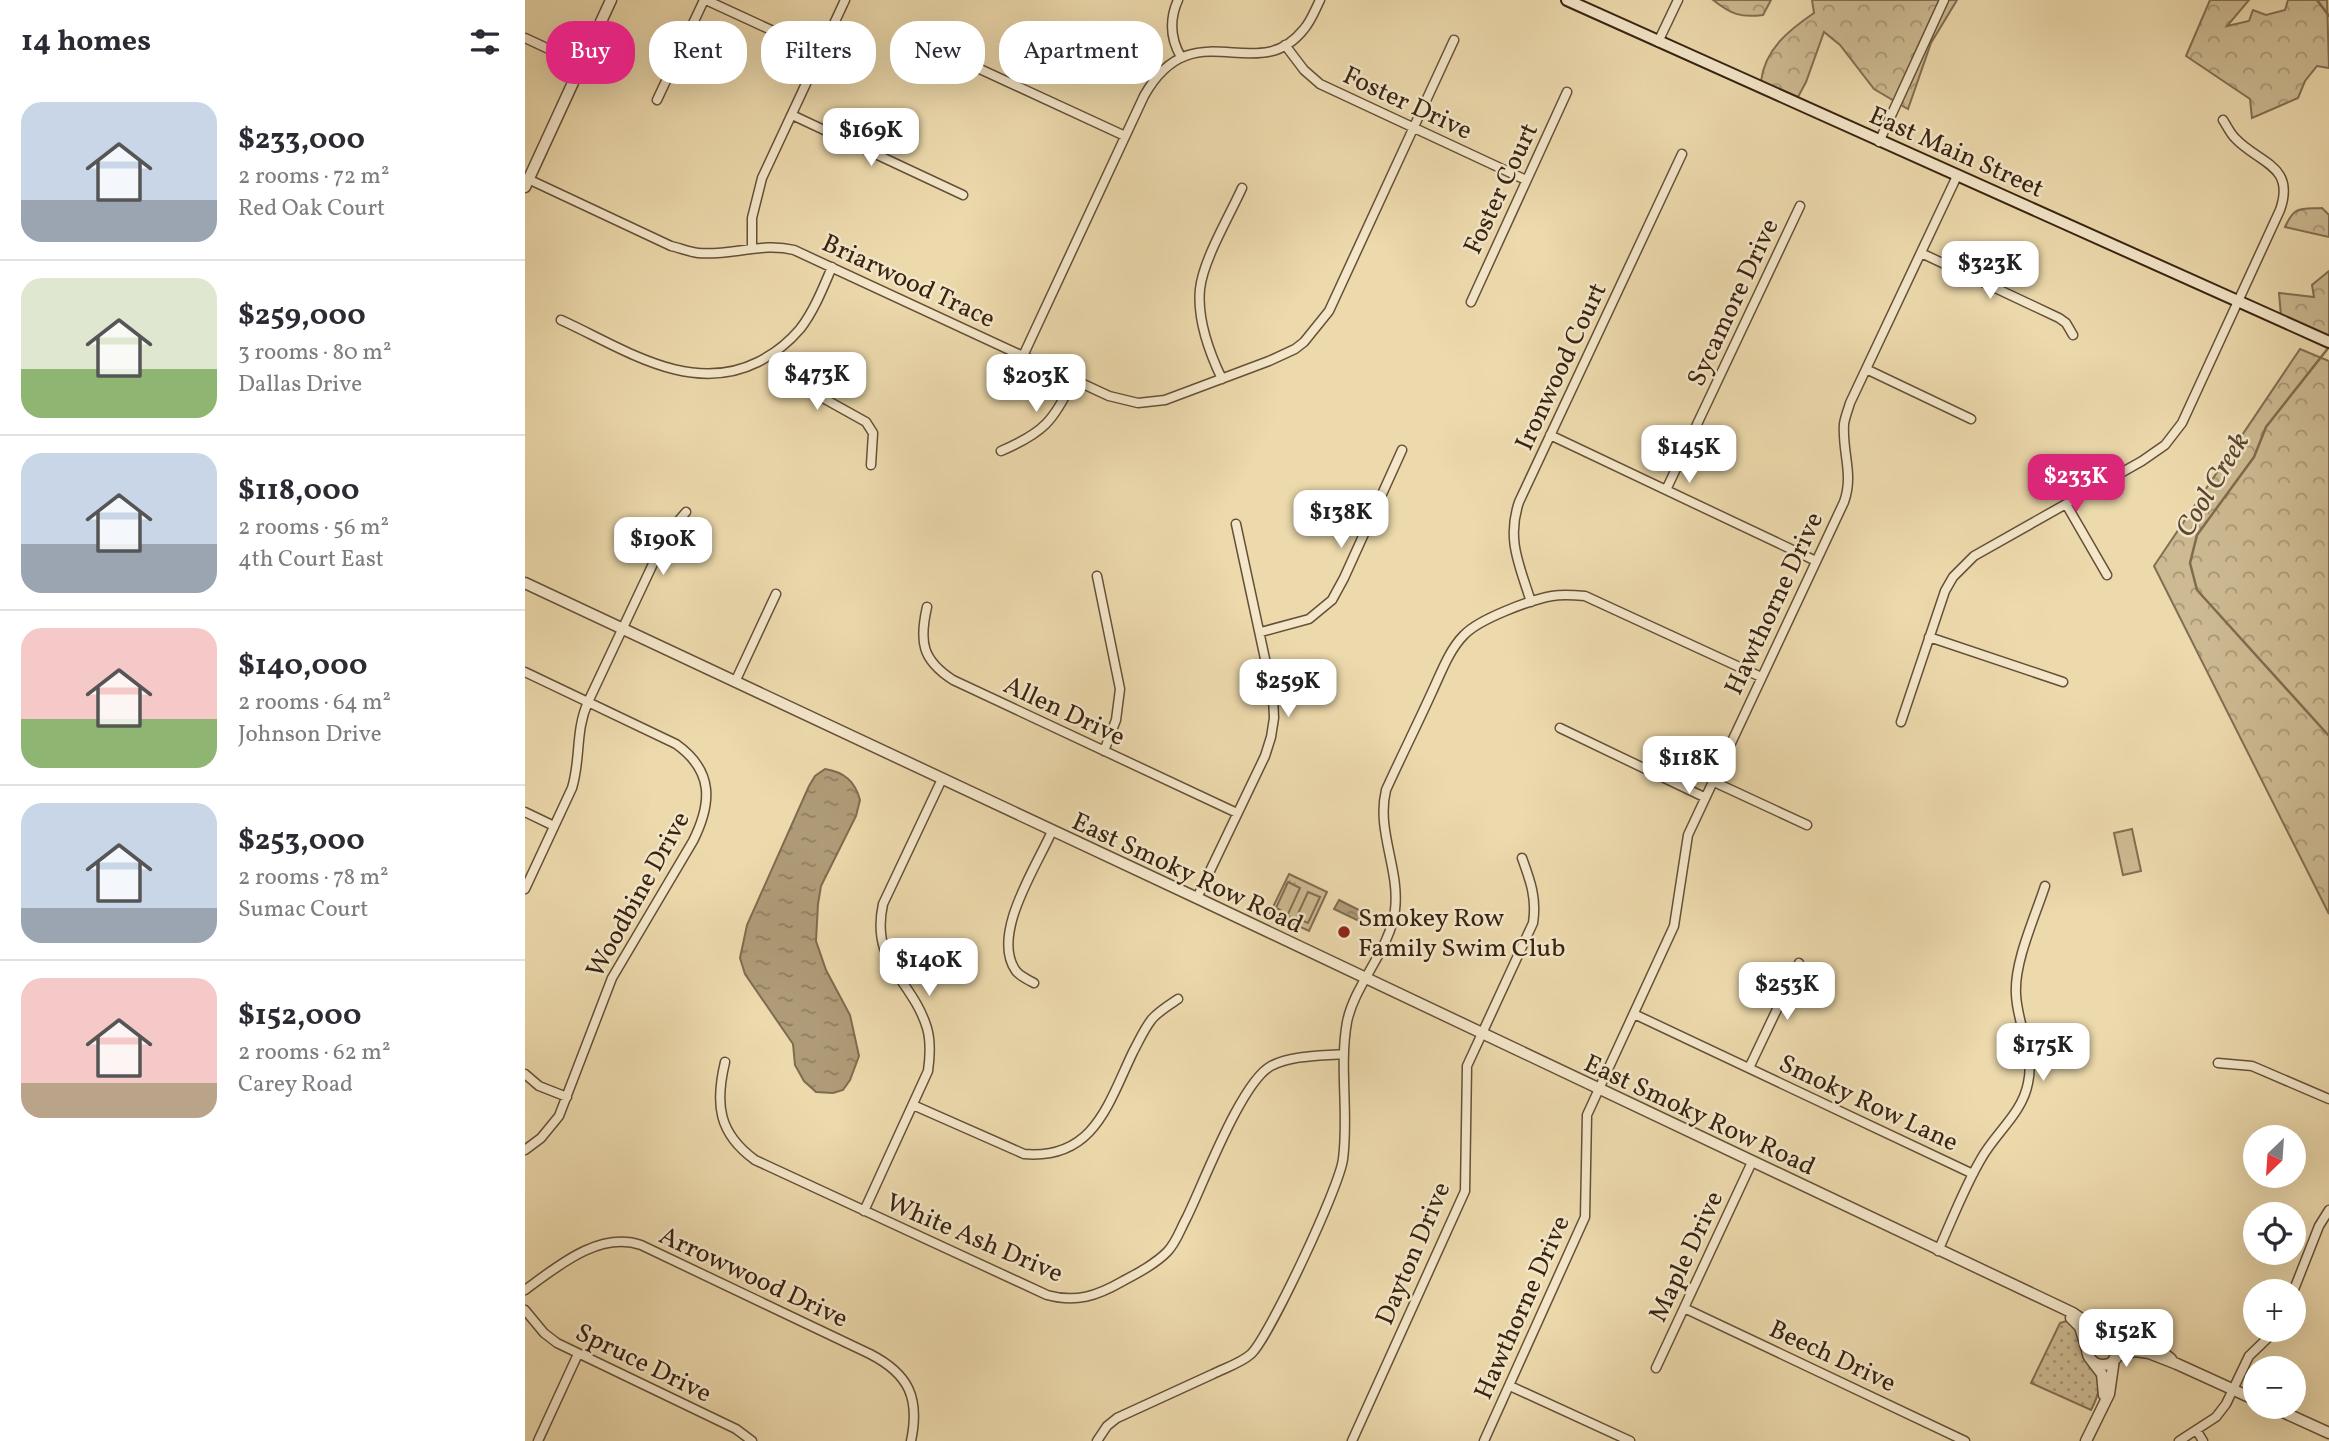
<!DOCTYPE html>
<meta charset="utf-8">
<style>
body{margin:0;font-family:Vollkorn,serif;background:#f2f2f3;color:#2b2b33;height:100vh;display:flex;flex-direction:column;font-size:26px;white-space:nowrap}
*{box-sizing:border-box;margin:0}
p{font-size:23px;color:#7c7c81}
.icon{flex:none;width:38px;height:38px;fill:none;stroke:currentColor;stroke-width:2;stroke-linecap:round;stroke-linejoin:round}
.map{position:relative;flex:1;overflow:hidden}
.panel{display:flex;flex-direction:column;background:#fff;width:525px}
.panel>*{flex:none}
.top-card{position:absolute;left:21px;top:21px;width:665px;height:63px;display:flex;gap:14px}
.needle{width:46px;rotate:205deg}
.buttons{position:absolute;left:1718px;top:1125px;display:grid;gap:14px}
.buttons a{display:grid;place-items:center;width:63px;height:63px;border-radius:50%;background:#fff;box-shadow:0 7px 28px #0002;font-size:35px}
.price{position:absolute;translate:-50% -60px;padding:0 16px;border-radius:14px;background:#fff;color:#222;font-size:23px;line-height:46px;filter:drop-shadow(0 2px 4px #0008)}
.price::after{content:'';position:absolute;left:50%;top:42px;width:21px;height:16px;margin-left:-10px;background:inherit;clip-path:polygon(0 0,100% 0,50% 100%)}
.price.on{background:#db2777;color:#fff}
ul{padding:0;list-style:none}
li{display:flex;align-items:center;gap:21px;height:175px;padding:0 21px}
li+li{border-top:2px solid #e1e1e2}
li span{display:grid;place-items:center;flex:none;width:196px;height:140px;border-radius:21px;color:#555}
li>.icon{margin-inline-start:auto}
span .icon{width:84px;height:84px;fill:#fffc;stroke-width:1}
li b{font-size:30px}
h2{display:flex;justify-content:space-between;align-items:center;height:84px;padding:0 21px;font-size:30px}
.chip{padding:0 24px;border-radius:28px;background:#fff;box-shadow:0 7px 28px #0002;font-size:24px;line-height:63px}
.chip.on{background:#db2777;color:#fff}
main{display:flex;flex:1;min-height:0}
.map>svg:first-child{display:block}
.grass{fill:url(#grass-dots);stroke:#826e52;stroke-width:2}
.forest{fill:url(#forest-crowns);stroke:#826e52;stroke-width:2}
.park{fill:url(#park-tufts);stroke:#826e52;stroke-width:2}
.pitch{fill:#cdba92;stroke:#826e52;stroke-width:2}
.water{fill:url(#water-ripples);stroke:#7f6b4e;stroke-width:2}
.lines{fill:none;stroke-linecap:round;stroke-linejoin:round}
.stream{stroke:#7f6b4e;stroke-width:2.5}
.minor-casing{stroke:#655038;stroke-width:11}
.tertiary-casing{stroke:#655038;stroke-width:13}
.secondary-casing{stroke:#382311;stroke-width:14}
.minor{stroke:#f3e6c9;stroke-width:8}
.tertiary{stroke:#f3e6c9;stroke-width:10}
.secondary{stroke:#f3e6c9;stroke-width:10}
.poi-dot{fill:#8f2418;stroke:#f3e6c9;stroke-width:2.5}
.labels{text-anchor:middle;stroke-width:5;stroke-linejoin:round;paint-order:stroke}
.street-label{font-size:26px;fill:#382311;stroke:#f3e6c9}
.poi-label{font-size:26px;fill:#382311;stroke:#f3e6c9;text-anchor:start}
.water-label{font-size:28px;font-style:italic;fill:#5c4730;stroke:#f3e6c9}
</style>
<main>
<section class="panel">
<h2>14 homes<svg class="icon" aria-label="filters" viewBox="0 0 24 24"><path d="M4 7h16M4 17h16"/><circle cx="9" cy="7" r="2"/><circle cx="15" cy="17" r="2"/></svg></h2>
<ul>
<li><span style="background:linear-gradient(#c9d6e8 70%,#9aa5b1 0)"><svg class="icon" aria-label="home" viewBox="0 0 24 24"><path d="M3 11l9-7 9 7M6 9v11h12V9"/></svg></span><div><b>$233,000</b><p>2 rooms · 72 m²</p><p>Red Oak Court</p></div></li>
<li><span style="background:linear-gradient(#dfe7d0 65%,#8fb573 0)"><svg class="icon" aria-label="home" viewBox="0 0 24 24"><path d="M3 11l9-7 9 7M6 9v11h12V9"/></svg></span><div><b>$259,000</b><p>3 rooms · 80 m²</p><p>Dallas Drive</p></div></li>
<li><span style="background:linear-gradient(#c9d6e8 65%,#9aa5b1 0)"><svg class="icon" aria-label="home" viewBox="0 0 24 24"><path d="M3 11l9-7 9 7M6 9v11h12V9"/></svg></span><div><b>$118,000</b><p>2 rooms · 56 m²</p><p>4th Court East</p></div></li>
<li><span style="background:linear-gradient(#f6c9c9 65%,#8fb573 0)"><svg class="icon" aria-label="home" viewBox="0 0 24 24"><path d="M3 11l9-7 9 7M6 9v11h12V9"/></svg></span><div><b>$140,000</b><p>2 rooms · 64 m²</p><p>Johnson Drive</p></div></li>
<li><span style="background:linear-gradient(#c9d6e8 75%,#9aa5b1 0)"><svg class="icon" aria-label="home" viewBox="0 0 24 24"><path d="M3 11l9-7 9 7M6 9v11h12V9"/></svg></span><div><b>$253,000</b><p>2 rooms · 78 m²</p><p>Sumac Court</p></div></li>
<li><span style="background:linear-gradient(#f6c9c9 75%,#b9a48a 0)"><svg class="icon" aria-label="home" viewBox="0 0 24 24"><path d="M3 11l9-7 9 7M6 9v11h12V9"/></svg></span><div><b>$152,000</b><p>2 rooms · 62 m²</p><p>Carey Road</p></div></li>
</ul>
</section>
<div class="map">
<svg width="1804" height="1441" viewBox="0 0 1804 1441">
<defs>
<pattern id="grass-dots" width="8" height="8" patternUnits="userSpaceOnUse" patternTransform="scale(1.75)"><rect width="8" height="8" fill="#cdba92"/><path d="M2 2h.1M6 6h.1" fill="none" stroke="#a79776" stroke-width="1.8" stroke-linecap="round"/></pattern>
<pattern id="forest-crowns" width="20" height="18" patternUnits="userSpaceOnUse" patternTransform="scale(1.75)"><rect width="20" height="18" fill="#cdba92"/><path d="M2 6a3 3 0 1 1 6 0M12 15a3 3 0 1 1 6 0" fill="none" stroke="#a79776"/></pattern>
<pattern id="park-tufts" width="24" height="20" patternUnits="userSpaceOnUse" patternTransform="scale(1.75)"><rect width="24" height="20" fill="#cdba92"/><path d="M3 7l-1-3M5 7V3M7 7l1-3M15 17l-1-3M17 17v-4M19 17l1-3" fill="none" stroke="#a79776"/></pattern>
<pattern id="water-ripples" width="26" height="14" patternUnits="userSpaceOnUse" patternTransform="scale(1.75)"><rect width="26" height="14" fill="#af9b77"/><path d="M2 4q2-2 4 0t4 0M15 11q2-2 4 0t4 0" fill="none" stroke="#8f7e60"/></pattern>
</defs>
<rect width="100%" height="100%" fill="#ecd9ac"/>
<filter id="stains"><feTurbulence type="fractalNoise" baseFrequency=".00286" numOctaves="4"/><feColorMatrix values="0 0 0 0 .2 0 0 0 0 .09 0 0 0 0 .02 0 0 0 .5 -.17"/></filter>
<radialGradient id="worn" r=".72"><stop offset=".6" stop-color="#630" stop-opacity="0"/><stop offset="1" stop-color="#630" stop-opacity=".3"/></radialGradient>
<path class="grass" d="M 1545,1320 C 1555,1331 1554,1342 1558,1355 C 1560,1361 1565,1364 1568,1369 C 1579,1383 1573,1396 1566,1410 L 1506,1383 L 1535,1323 Z"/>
<path class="forest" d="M 1188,0 L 1246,0 L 1238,15 C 1215,18 1206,14 1188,0 Z
M 1287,0 L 1432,0 L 1406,43 L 1383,109 L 1349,89 L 1315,45 L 1299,32 L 1281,82 L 1273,97 L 1236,81 C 1240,49 1264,30 1289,13 Z
M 1685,0 L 1724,0 L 1702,26 L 1724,21 L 1728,10 L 1741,15 L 1760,10 L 1763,0 L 1802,0 L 1804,68 L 1792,66 L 1780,81 L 1773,98 L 1727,118 L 1725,99 L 1661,56 Z
M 1797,208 L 1804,215 L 1804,237 L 1760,227 C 1770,205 1776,209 1797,208 Z
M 1804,271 L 1804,339 L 1756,316 L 1754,293 L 1789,297 L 1787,285 Z
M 1775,349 L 1804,361 L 1804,914 L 1629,566 Z"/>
<path class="park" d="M 764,874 L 802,892 L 784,931 L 745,913 Z"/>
<path class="pitch" d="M 1607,829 L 1616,871 L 1598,875 L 1589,833 Z
M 763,882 L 775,888 L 763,914 L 751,908 Z
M 783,892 L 795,897 L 783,923 L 771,918 Z"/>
<path class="water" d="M 300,769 C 319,772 330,781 335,800 L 331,816 L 296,886 L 293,904 L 291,941 L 301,970 L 325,1015 L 334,1056 L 325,1080 L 318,1090 L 308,1093 L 291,1092 L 279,1081 L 270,1065 L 268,1044 L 220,974 L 215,958 L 222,925 L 284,786 L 290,776 Z
M 814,900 L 838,912 L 834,921 L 809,909 Z"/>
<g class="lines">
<path class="stream" d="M 1792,0 L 1804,16
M 1804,347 L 1741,427 L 1729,457 L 1672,535 L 1665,563 L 1672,590 L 1804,736"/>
<defs>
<path id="minor" d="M 181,0 L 296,53
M 653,0 C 644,20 645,38 656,57
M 0,38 L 56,64
M 1133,42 L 1153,0
M 760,45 L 779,70 L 795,84 L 1001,180
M 431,58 L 600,136
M 132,100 L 179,0
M 267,115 L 438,195
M 1354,142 L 1419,0
M 3,179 L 146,246 C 155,248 164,252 173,253 C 206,256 237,242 269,250 L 584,396 L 613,403 L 640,400 L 744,361 L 770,349 L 779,342 L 804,311 L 929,40
M 227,248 L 227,218 L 237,178 L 320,0
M 1396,253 L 1534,318 L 1541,323 L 1548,335
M 946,302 L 1042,92
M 36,320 C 98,348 165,396 233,362 C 249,354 263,343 275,329 C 289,311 298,288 307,267
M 250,352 L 265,373 L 289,393 L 341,422 L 348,433 L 346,465
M 498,356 L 619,96 C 668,8 732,89 779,29 C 786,21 790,10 795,0
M 1341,369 L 1446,419
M 697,379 C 684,352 672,319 675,289 C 678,260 705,215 717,188
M 1025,435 L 1291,561
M 476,451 C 518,433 529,421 548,380
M 1141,490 L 1275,206
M 1541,504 L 1582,575
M 572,576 L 595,689 L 591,720 L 579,751
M 1006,602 C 995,566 981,540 994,502 L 1157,154
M 402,607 C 394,642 397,660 428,680 L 712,813
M 736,632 L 784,619 L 807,600 L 819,578 L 877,450
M 1404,637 L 1538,682
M 0,672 L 151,744 C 189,771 187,803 168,841 L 87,978 L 34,1116 L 16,1138 L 0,1150
M 210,682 L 251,594
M 1376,722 L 1420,591 L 1428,577 L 1449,556 L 1617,461 L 1640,445 L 1657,423 L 1755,210 C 1771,165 1733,163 1710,138 C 1705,133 1702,126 1698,120
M 1035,728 L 1179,797
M 1187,781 L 1282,825
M 0,812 L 29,826
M 0,889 L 47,788 C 56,759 50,731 63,702 L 142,534 L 161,512
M 672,898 L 740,756 L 746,737 L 749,718 L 748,696 L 711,524
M 509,983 C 503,980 495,976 491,971 C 465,935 512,866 527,831
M 1109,1014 L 1448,1174
M 200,1062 C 190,1104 193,1133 230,1160 L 522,1295 C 551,1303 572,1296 598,1281 C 613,1273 630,1264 642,1252 C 651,1243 655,1230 661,1219 C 678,1185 716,1082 746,1066 C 767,1055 796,1056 819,1054
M 1693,1063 L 1727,1066 L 1804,1099
M 1224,1068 L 1274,963
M 0,1074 L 14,1086 L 42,1097
M 388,1105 L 499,1154 C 569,1160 583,1104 608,1052 C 614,1041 619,1029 627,1019 C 634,1011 644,1005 653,999
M 339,1211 L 403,1071 C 405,1057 406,1042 402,1028 C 387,979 345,964 358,904 L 417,779
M 1413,1251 C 1427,1220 1439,1188 1456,1159 C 1471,1132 1497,1114 1503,1083 C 1510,1052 1492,1025 1491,994 C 1489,962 1510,917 1520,886
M 0,1290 C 33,1266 74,1231 116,1245 L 345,1354 C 384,1374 395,1398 386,1441
M 1768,1292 L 1794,1226 L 1804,1210
M 1159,1308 L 1440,1441
M 0,1310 L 19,1333 L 32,1343 L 211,1429 L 227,1441
M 1131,1368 L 1227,1162
M 985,1386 L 1105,1441
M 1672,1431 L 1678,1441
M 13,1441 L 53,1354
M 572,1441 L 582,1426 L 592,1418 C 624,1403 656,1389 688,1374 C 700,1368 716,1363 726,1354 C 744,1337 815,1186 818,1159 C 824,1114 814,1067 822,1022 C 830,983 865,950 870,910 C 875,869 851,831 861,790 C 876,757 892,725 907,692 C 916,673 924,650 939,635 C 954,619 1005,600 1027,596 C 1038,594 1049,595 1060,596 L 1236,677
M 827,1441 L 940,1191 L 942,1066 L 1008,923 C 1012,898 1005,880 997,858
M 959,1441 L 1060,1217 L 1062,1115 L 1149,926 L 1163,835 L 1319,502 C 1329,474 1317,453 1319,424 C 1320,417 1323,410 1325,403 L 1432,176
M 1654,1441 L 1691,1417 L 1701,1404 L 1724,1356 L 1751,1330"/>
<path id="tertiary" d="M 0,187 L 86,0
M 0,583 L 672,898 L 1548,1313 L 1577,1333
M 1546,1318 L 1555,1327 L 1561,1347
M1562 1349a16 16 0 1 1 32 0a16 16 0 1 1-32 0Z
M 1590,1338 C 1614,1349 1622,1339 1646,1359
M 1592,1356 L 1610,1351 L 1624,1353 L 1652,1364 L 1731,1400
M 1567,1361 L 1577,1374 L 1579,1395
M 1747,1407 L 1804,1433
M 1561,1441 L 1584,1394 L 1589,1359"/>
<path id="secondary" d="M 1042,0 L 1804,342"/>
</defs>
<use href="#minor" class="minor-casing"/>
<use href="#tertiary" class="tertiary-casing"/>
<use href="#secondary" class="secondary-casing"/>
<use href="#minor" class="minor"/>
<use href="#tertiary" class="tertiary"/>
<use href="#secondary" class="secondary"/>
</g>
<circle class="poi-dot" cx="819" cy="932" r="7"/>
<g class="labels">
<g class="street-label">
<text transform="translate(883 102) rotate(25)" y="9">Foster Drive</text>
<text transform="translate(1432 151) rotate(24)" y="9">East Main Street</text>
<text transform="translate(975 188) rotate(-65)" y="9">Foster Court</text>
<text transform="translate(384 280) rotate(25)" y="9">Briarwood Trace</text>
<text transform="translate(1207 302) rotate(-65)" y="9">Sycamore Drive</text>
<text transform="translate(1035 366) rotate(-65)" y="9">Ironwood Court</text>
<text transform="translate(1248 603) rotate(-65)" y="9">Hawthorne Drive</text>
<text transform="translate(540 710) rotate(25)" y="9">Allen Drive</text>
<text transform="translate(663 872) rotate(25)" y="9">East Smoky Row Road</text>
<text transform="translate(112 894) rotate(-61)" y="9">Woodbine Drive</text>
<text transform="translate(1344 1102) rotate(25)" y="9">Smoky Row Lane</text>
<text transform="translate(1175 1114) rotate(25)" y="9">East Smoky Row Road</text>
<text transform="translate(450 1237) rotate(23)" y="9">White Ash Drive</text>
<text transform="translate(887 1253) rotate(-67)" y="9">Dayton Drive</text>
<text transform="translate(1160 1256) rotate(-65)" y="9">Maple Drive</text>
<text transform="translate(229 1276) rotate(25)" y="9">Arrowwood Drive</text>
<text transform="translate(996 1307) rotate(-66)" y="9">Hawthorne Drive</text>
<text transform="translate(1308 1355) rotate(25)" y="9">Beech Drive</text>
<text transform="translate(119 1362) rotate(26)" y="9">Spruce Drive</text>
</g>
<g class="poi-label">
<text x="833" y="926">Smokey Row<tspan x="833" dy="30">Family Swim Club</tspan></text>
</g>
<g class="water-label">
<text transform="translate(1686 484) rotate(-59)" y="10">Cool Creek</text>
</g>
</g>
<rect width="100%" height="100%" filter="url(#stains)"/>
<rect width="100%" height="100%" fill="url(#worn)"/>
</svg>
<div class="buttons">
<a><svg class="needle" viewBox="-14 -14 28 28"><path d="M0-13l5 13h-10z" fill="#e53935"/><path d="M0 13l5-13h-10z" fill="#7c7c81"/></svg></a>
<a><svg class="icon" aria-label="locate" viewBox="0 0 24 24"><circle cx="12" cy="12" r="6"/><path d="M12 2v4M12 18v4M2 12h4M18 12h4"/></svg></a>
<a>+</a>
<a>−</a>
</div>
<b class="price" style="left:346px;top:168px">$169K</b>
<b class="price" style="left:1465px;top:301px">$323K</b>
<b class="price" style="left:292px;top:412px">$473K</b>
<b class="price" style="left:511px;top:414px">$203K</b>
<b class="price" style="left:1164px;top:485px">$145K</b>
<b class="price on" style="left:1551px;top:514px">$233K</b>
<b class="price" style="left:816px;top:550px">$138K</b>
<b class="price" style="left:138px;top:577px">$190K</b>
<b class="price" style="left:763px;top:719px">$259K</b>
<b class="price" style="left:1164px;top:796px">$118K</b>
<b class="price" style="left:404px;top:998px">$140K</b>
<b class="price" style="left:1262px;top:1022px">$253K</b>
<b class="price" style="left:1518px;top:1083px">$175K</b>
<b class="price" style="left:1601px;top:1369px">$152K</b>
<div class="top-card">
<a class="chip on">Buy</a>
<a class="chip">Rent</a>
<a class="chip">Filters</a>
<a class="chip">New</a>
<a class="chip">Apartment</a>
</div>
</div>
</main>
